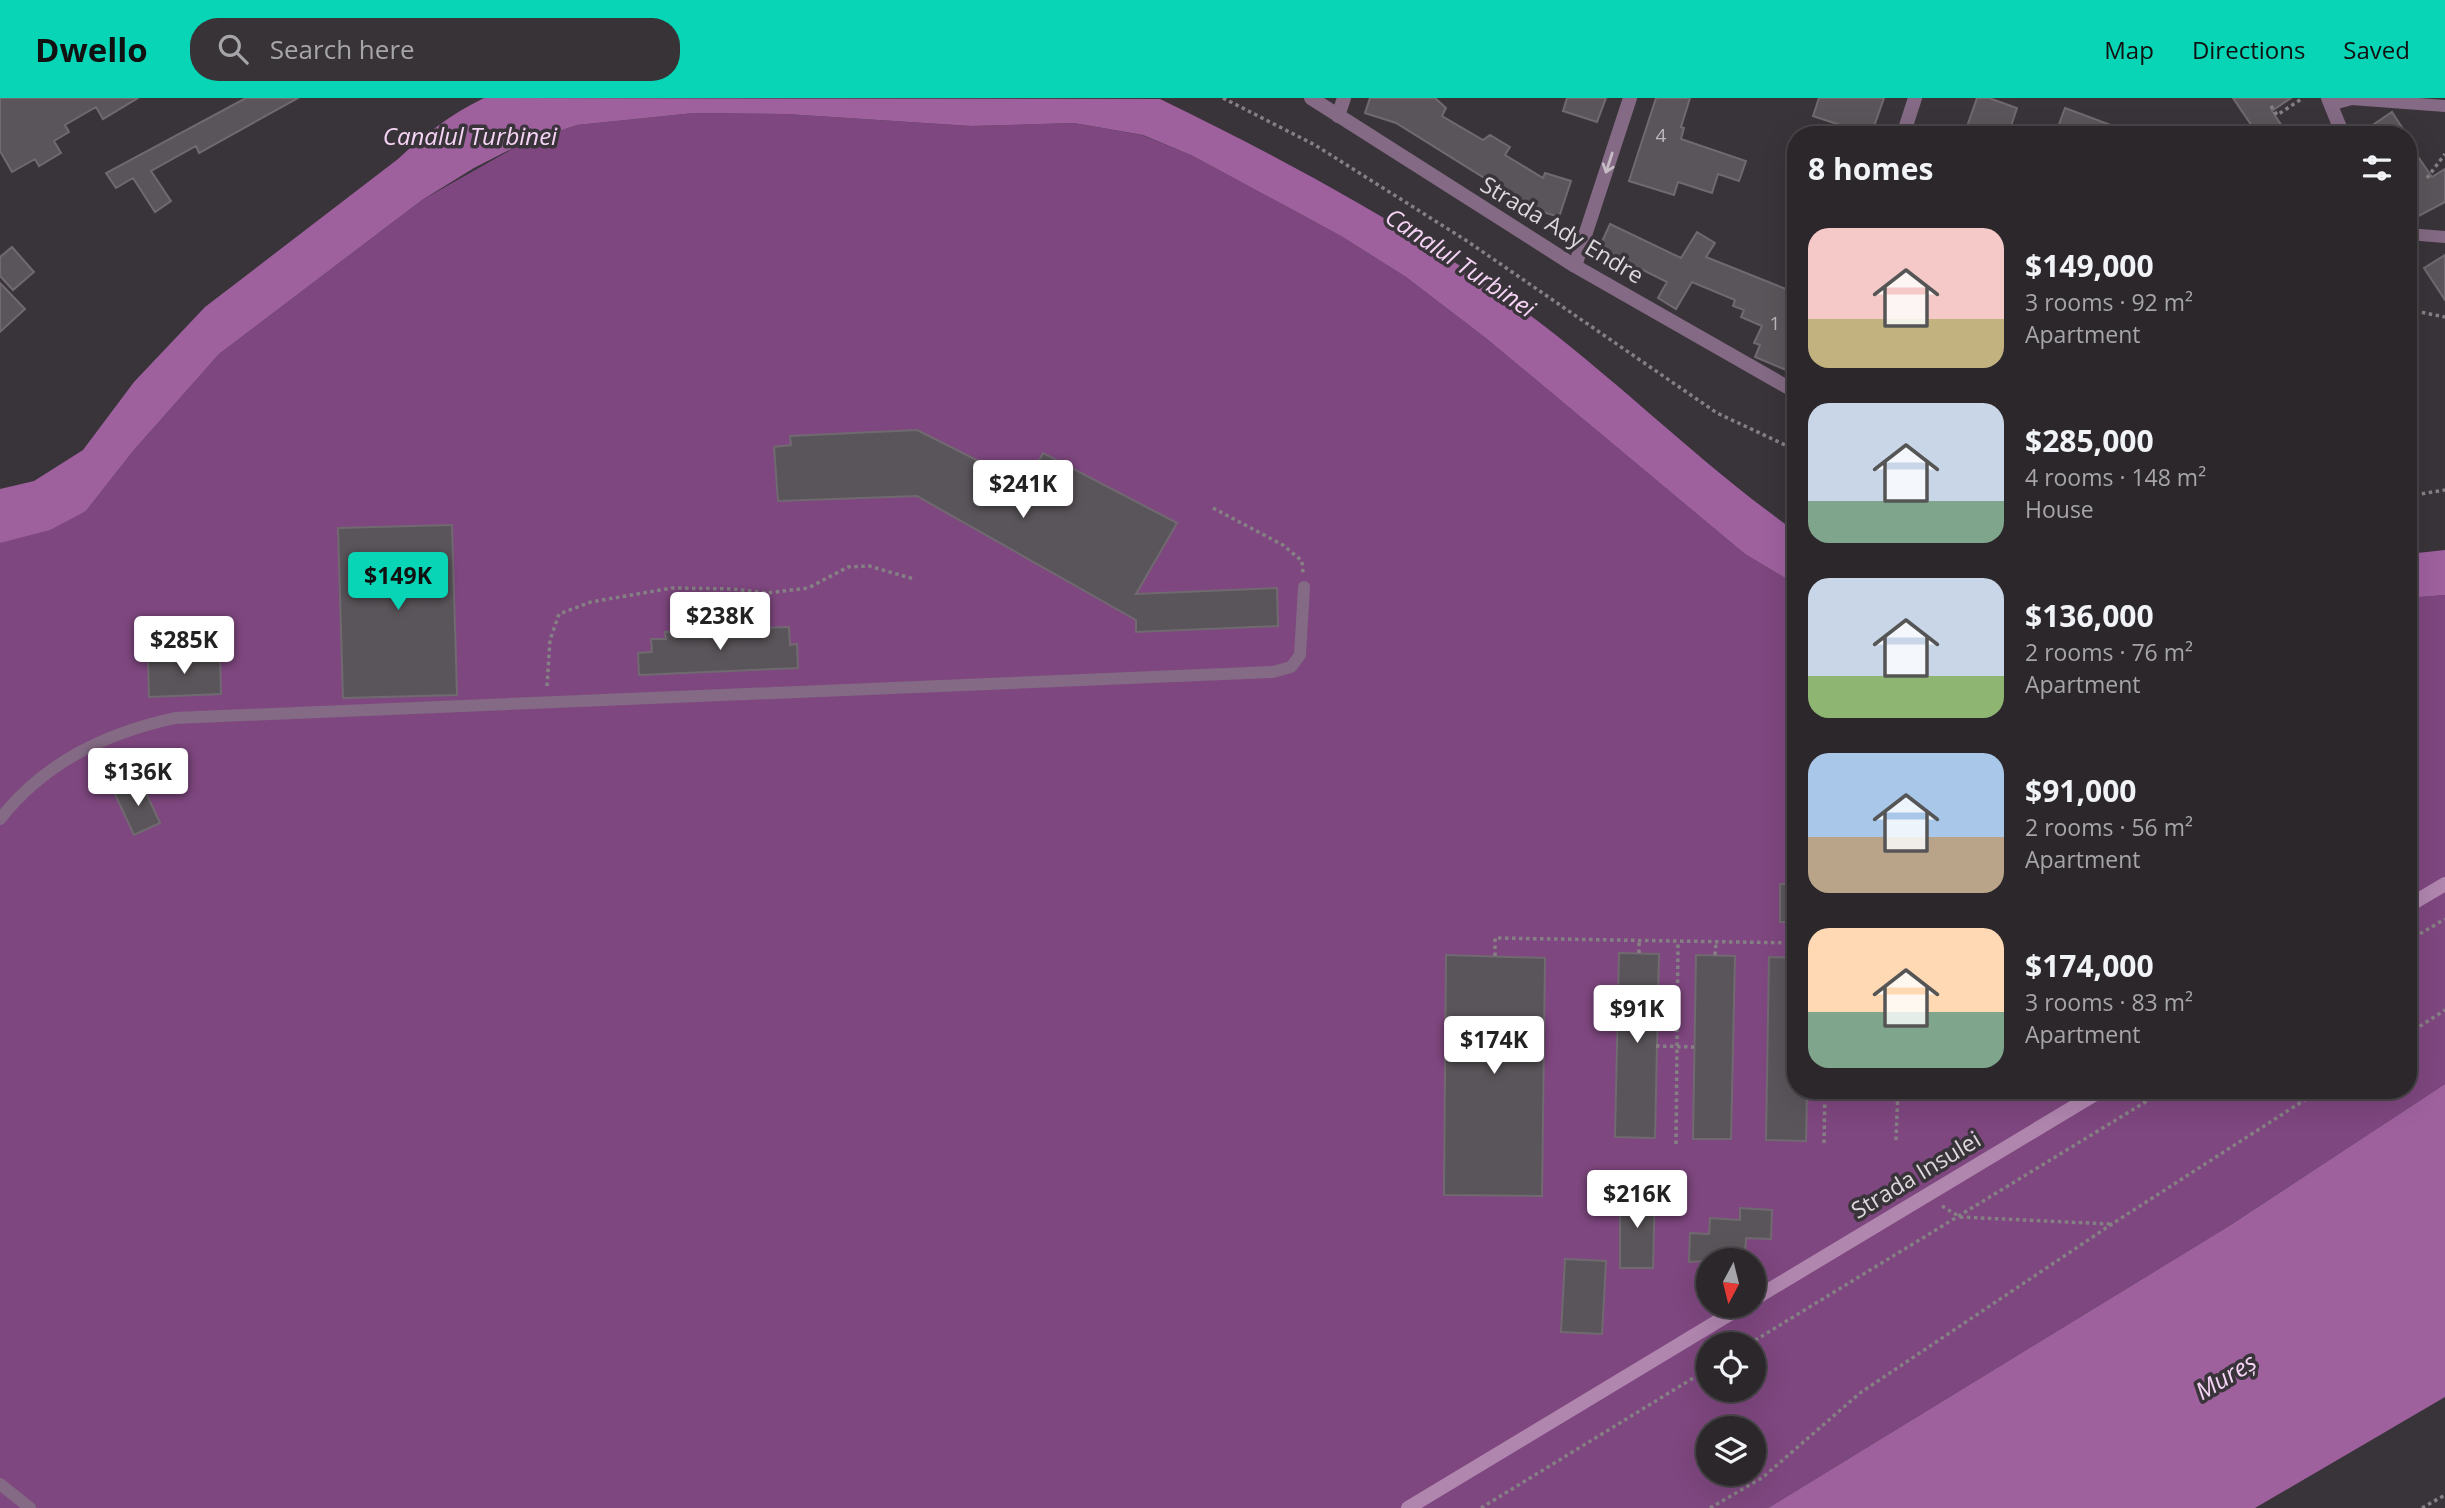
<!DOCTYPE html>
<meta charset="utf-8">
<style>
body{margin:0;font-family:"Open Sans",sans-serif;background:#373337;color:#f1f3f6;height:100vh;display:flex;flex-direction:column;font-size:26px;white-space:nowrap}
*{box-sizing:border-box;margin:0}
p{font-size:23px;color:#a6a5a9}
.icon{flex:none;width:38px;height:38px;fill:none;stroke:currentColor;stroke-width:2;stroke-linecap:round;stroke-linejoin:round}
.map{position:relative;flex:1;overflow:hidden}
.side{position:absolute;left:1787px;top:28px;width:630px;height:973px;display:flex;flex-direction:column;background:#2b272b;border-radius:28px;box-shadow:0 7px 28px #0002,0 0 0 2px #474447}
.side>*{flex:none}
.needle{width:46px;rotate:187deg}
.tools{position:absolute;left:1696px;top:1150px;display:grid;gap:14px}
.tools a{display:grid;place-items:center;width:70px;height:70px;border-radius:50%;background:#2b272b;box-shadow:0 7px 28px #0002,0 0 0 2px #474447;font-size:35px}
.price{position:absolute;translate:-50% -60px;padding:0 16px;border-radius:7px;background:#fff;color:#222;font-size:23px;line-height:46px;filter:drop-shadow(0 2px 4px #0008)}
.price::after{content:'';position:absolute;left:50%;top:42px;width:21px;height:16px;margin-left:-10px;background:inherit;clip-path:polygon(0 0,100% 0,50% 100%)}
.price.current{background:#08d5b5;color:#111}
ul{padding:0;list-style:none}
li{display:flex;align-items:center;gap:21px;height:175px;padding:0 21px}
li span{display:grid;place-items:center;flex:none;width:196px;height:140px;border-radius:21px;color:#555}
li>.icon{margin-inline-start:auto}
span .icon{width:84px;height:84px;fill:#fffc;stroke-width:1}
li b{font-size:30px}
h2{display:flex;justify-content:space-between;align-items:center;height:84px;padding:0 21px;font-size:30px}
header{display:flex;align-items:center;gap:42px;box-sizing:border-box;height:98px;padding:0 35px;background:#08d5b5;color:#111}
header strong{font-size:33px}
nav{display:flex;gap:38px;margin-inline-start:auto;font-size:24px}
.search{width:490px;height:63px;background:#373337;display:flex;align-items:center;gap:18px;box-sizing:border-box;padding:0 24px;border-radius:28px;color:#a6a5a9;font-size:26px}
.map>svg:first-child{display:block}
.green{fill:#7e477f;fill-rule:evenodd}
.water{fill:#9e619e}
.building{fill:#5a555a;stroke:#706a70;stroke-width:2}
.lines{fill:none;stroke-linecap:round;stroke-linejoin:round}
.path{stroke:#858084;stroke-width:3.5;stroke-dasharray:3.5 3.5;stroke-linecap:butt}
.lane{stroke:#846a84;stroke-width:12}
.street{stroke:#846a84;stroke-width:14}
.secondary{stroke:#b086af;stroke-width:14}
.oneway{stroke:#c6bcc5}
.labels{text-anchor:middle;stroke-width:7;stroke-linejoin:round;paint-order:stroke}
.number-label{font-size:19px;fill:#bcb7bb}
.street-label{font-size:23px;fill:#dcd8db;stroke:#393439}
.water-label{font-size:24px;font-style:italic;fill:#f6d4f5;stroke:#393439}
</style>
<header>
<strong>Dwello</strong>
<div class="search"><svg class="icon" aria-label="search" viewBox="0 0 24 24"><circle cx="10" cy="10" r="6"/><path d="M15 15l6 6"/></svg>Search here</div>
<nav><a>Map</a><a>Directions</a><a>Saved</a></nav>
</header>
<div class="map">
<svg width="2445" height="1410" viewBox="0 0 2445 1410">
<rect width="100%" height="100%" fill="#393439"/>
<path class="green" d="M 694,15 L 786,16 L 971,28 L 1074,25 L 1142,37 L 1193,58 L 1341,138 L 1406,179 L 1487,241 L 1745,456 L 1795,486 L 1796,992 L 2408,992 L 2408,500 L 2445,497 L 2445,986 L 2229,1128 L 1768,1410 L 0,1410 L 0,445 L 86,413 L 133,353 L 219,256 L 422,102 L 521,46 L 577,27 ZM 1708,1162 L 1754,1162 L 1754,1208 L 1708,1208 ZM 1708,1246 L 1754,1246 L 1754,1292 L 1708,1292 ZM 1708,1330 L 1754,1330 L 1754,1376 L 1708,1376 Z"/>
<path class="water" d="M 484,0 L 1160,1 C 1280,59 1412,130 1519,209 C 1615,279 1699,365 1795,433 L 1795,486 L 1745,456 L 1487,241 L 1406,179 L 1341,138 L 1193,58 L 1143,37 L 1074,25 L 971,28 L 786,16 L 694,15 L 577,27 L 521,46 L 474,70 L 422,102 L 219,256 L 133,353 L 86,413 L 50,432 L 0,445 L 0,391 L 34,383 L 83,352 L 134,284 L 205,209 L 398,61 C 425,36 451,16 484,0 Z
M 2445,452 L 2445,497 L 2408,500 L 2408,456 Z
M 2445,986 L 2445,1299 L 2255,1410 L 1768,1410 L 2229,1128 Z"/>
<path class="building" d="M 0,0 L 138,0 L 103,21 L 96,9 L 65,27 L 69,34 L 54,43 L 61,55 L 39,68 L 35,61 L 12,74 L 0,53 Z
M 246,0 L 298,0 L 199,55 L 196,48 L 151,73 L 171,103 L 155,114 L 133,80 L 116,90 L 106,75 Z
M 1370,0 L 1435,0 L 1446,10 L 1442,18 L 1483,42 L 1490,37 L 1510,49 L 1505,57 L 1543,80 L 1545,75 L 1571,83 L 1559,119 L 1534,111 L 1396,25 L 1365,15 Z
M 1567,0 L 1606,0 L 1597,24 L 1563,13 Z
M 1656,0 L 1690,0 L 1681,29 L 1684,30 L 1681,41 L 1746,63 L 1739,83 L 1718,76 L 1712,95 L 1678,84 L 1674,97 L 1629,83 Z
M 1819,0 L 1884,0 L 1871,37 L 1813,18 Z
M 1977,0 L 1989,0 L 2017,10 L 2008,37 L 1964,37 Z
M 2233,0 L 2291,0 L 2272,13 L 2288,37 L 2258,37 Z
M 2065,10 L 2132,35 L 2132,37 L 2055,37 Z
M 2392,14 L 2407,37 L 2358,37 Z
M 2408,44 L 2432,79 L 2445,71 L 2445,104 L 2413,121 L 2408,113 Z
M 1610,126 L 1681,160 L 1697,134 L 1715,145 L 1706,159 L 1796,195 L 1796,263 L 1791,274 L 1755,259 L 1760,247 L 1754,245 L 1762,228 L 1741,219 L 1744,212 L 1733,208 L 1735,202 L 1692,184 L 1676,211 L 1658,200 L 1667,184 L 1599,150 Z
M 12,149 L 34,174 L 13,192 L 0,178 L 0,159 Z
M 2445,157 L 2445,202 L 2424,170 Z
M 0,185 L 25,211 L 0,234 Z
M 917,332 L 1026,387 L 1043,355 L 1177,425 L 1136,496 L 1277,490 L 1278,528 L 1136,534 L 1136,522 L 917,398 L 778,403 L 774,349 L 791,347 L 790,338 Z
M 452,427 L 457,597 L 343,600 L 338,430 Z
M 789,529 L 790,547 L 797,546 L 798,570 L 639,577 L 638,555 L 652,554 L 651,541 L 666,541 L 665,534 Z
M 220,557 L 221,596 L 149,599 L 148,560 Z
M 141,684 L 160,725 L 134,737 L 115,696 Z
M 1780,786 L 1796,786 L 1796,824 L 1780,824 Z
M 1619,855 L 1659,856 L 1655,1040 L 1615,1039 Z
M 1446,857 L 1545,860 L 1542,1098 L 1444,1097 Z
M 1696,857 L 1735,858 L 1731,1041 L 1693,1041 Z
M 1769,859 L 1796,860 L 1796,992 L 1807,992 L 1806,1043 L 1766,1042 Z
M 1655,1088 L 1653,1170 L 1620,1170 L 1620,1098 L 1639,1098 L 1639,1091 Z
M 1740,1110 L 1772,1112 L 1771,1141 L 1746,1140 L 1745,1154 L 1723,1153 L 1722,1162 L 1689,1164 L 1690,1135 L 1709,1136 L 1710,1120 L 1740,1122 Z
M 1565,1161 L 1606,1163 L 1602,1236 L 1561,1234 Z"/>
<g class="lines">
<path class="path" d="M 1223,0 L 1315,47 L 1467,143 L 1717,315 L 1796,352
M 2271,8 L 2277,17 L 2303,0
M 2427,80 L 2445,56
M 2415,213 L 2445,219
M 2408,398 L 2445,392
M 1213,410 L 1283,447 L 1302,463 L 1303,476
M 547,588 L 550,542 L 559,516 L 591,504 L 672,490 L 733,491 L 767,495 L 808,490 L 848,469 L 869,468 L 914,481
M 2408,843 L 2445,821
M 1639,855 L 1639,843
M 1715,857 L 1716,845
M 1495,858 L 1495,840 L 1796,845
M 1789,860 L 1789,845
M 2408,936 L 2445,912
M 1656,948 L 1694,949
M 1896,1042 L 1898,992
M 1824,1045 L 1825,992
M 1676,1046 L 1678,844
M 1942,1108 L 1960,1119 L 2110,1126
M 1749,1246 L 2165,992
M 1481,1410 L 1708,1271
M 1710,1410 L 1762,1380 L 1860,1295 L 2112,1126 L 2320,992
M 2422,1410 L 2445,1397"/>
<path class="lane" d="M 2332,11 L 2337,5 L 2352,1 L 2445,8
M 2408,136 L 2445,139
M 0,721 C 45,664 106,635 175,620 L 1273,574 L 1291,569 L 1300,557 L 1304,489
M 0,1386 L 30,1410"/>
<path class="street" d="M 1311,0 L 1575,168 L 1796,294
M 2328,0 L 2343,37
M 1338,18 L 1344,0
M 1903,37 L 1915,0
M 1575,168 L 1630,0"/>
<path class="secondary" d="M 2408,808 L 2445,786
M 1754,1201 L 2102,992
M 1408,1410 L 1743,1208"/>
</g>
<defs><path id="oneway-shaft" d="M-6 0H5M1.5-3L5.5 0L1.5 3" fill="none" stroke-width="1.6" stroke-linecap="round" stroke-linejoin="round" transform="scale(1.75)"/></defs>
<use class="oneway" href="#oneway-shaft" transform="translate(1609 65) rotate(108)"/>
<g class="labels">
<g class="number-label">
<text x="1661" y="44">4</text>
<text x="1775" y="232">1</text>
</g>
<g class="street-label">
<text transform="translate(1562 132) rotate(31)" y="8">Strada Ady Endre</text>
<text transform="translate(1916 1077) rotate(-31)" y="8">Strada Insulei</text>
</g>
<g class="water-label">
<text x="470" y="47">Canalul Turbinei</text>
<text transform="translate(1460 165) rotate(34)" y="8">Canalul Turbinei</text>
<text transform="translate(2226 1279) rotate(-31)" y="8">Mureș</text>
</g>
</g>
</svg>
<div class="tools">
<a><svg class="needle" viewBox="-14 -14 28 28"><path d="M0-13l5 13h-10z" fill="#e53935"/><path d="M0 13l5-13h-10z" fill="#a6a5a9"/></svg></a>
<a><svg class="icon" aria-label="locate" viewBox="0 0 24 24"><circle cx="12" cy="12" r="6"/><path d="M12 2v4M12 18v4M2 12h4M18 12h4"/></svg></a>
<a><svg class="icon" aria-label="layers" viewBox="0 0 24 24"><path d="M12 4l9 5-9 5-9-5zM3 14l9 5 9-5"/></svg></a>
</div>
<b class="price" style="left:1023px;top:422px">$241K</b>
<b class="price current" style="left:398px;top:514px">$149K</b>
<b class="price" style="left:720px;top:554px">$238K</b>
<b class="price" style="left:184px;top:578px">$285K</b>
<b class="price" style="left:138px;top:710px">$136K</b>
<b class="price" style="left:1637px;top:947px">$91K</b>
<b class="price" style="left:1494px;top:978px">$174K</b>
<b class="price" style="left:1637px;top:1132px">$216K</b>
<section class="side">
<h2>8 homes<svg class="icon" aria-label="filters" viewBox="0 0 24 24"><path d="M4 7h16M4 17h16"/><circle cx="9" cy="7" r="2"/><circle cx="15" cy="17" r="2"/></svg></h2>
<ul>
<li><span style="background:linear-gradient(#f6c9c9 65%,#c2b280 0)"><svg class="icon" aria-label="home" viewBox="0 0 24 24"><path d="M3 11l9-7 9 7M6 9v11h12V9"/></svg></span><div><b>$149,000</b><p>3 rooms · 92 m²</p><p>Apartment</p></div></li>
<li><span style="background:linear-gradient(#c9d6e8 70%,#7fa58c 0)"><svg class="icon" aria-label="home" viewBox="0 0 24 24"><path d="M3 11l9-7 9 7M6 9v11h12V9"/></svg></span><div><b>$285,000</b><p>4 rooms · 148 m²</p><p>House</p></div></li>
<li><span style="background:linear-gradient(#c9d6e8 70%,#8fb573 0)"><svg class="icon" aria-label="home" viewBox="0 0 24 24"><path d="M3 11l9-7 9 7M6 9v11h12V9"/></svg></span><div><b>$136,000</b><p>2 rooms · 76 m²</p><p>Apartment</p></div></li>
<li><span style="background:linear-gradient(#a9c7e8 60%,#b9a48a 0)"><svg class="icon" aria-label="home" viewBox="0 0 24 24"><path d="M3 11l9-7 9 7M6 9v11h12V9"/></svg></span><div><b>$91,000</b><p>2 rooms · 56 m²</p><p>Apartment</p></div></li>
<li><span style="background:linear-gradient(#ffd9b3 60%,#7fa58c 0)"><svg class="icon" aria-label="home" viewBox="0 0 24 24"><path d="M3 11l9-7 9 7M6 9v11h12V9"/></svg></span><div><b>$174,000</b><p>3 rooms · 83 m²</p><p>Apartment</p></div></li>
</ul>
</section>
</div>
